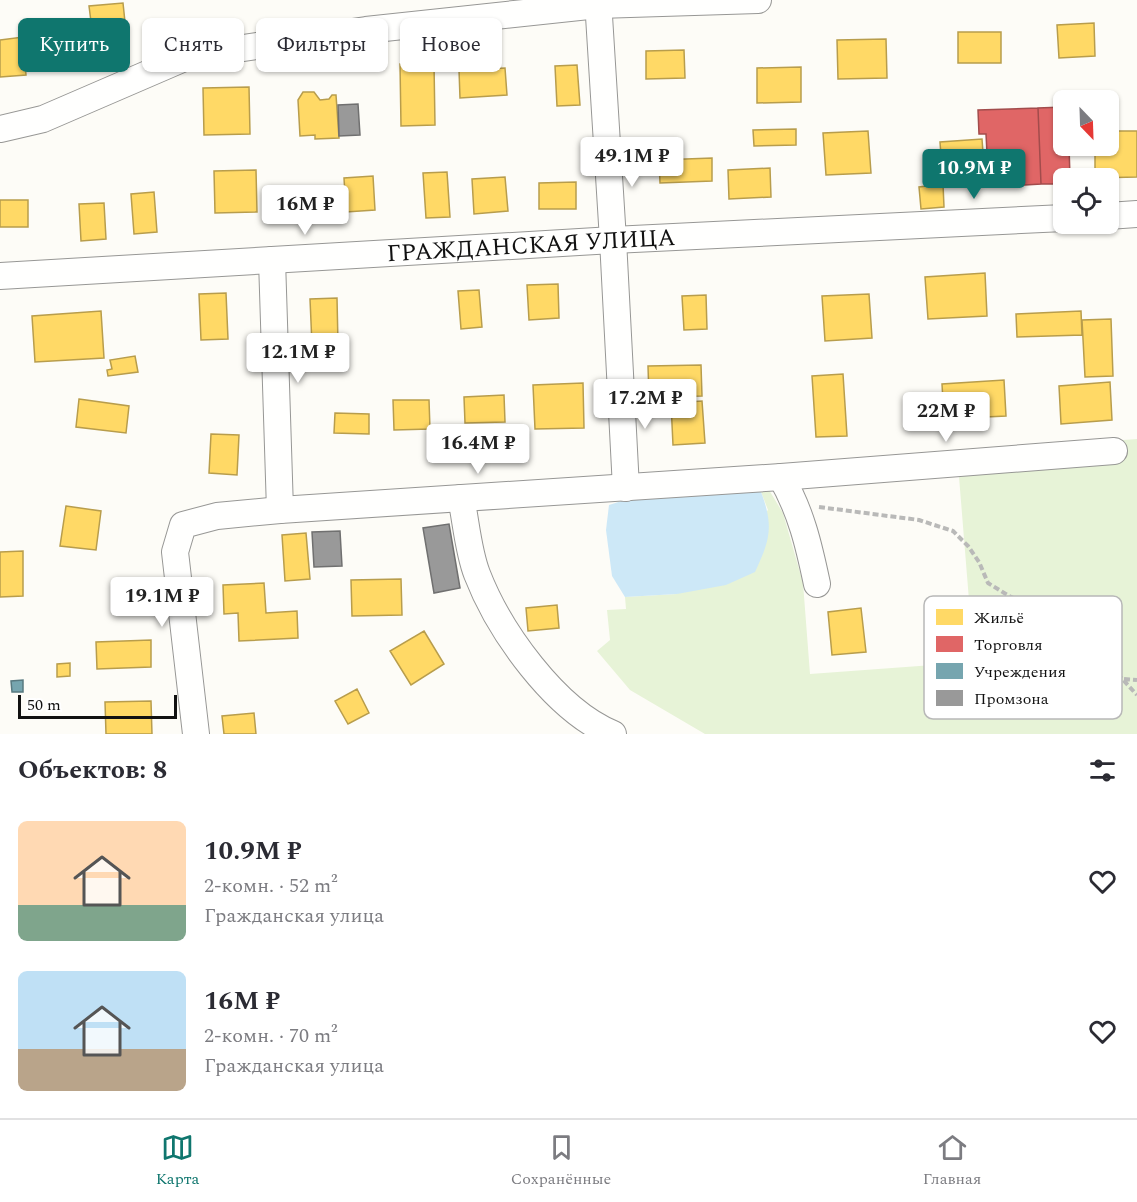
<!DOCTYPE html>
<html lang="ru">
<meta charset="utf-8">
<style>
body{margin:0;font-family:Spectral,serif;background:#f2f2f3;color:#2b2b33;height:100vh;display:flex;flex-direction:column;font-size:22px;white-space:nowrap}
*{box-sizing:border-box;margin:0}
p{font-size:20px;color:#7c7c81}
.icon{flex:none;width:33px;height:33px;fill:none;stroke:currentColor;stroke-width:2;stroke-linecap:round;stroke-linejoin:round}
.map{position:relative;height:734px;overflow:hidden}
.drawer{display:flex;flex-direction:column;background:#fff;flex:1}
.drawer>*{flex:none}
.guide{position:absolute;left:18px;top:18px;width:600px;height:54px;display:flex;gap:12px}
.needle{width:39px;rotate:157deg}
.fabs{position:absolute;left:1053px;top:90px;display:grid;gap:12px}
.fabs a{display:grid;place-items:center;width:66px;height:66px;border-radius:9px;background:#fff;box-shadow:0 2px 4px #0004;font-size:30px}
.scale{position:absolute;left:18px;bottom:15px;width:159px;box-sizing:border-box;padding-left:6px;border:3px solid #111;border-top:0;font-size:16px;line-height:21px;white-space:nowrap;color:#111;-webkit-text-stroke:4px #fff;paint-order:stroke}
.price{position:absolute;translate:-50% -51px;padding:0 14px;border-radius:6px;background:#fff;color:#222;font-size:20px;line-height:39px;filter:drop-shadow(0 2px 3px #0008)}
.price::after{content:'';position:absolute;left:50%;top:36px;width:18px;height:14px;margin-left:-9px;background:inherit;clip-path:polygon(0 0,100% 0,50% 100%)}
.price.selected{background:#0f766e;color:#fff}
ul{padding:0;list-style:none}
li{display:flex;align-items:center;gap:18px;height:150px;padding:0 18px}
li span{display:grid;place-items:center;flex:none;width:168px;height:120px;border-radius:9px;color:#555}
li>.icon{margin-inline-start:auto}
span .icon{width:72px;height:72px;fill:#fffc;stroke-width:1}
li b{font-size:26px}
h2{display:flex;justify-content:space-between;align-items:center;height:72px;padding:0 18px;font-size:26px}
.pill{padding:0 21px;border-radius:9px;background:#fff;box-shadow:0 2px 4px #0004;font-size:21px;line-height:54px}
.pill.selected{background:#0f766e;color:#fff}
.tabs{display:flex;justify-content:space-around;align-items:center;height:84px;border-top:2px solid #e1e1e2;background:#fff;font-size:16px;color:#7c7c81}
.tabs a{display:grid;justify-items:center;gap:3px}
.tabs .selected{color:#0f766e}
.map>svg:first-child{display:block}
.green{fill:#e7f3d7}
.water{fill:#cde8f7}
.homes{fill:#ffd966;stroke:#b89d4c;stroke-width:1.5}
.shops{fill:#e06666;stroke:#a24c4c;stroke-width:1.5}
.public{fill:#76a5af;stroke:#587980;stroke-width:1.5}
.industry{fill:#999;stroke:#707070;stroke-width:1.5}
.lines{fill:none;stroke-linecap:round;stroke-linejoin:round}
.minor-casing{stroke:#979795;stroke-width:28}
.path{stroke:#b9b9b8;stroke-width:4;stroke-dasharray:6 3;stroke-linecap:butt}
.minor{stroke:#fffffe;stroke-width:26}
.labels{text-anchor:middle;stroke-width:6;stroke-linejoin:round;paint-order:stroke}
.street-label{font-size:24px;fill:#111;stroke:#fff}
.key{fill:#fff;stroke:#b8b8b8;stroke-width:1.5}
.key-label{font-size:16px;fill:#111}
</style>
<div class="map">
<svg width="1137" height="734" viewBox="0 0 1137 734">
<rect width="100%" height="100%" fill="#fdfcf7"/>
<path class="green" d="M 1137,439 L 1137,734 L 705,734 L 630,690 L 597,651 L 610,640 L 607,610 L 626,609 L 625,597 L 677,594 L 768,510 L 761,492 L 769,490 L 783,513 L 803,583 L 810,674 L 974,662 L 957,452 Z"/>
<path class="water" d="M 748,488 L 761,492 C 774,526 770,540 755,572 L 726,585 L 677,594 L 625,597 L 612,576 L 606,530 L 609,505 L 637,496 Z"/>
<path class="homes" d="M 123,3 L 127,41 L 94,45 L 89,6 Z
M 1094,23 L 1095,56 L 1059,58 L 1057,25 Z
M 958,32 L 1001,32 L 1001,63 L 958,63 Z
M 23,37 L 26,75 L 0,77 L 0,40 Z
M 886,39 L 887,78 L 838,79 L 837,40 Z
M 684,50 L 685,78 L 646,79 L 646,51 Z
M 400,64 L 434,64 L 435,125 L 401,126 Z
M 577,65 L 580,105 L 557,106 L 555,66 Z
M 801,67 L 801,102 L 757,103 L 757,68 Z
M 505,68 L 507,95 L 460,98 L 459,70 Z
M 249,87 L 250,134 L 204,135 L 203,88 Z
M 303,92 L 314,92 L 320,100 L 329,99 L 332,95 L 336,95 L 339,138 L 315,139 L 315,135 L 300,136 L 298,100 Z
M 796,129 L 796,145 L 754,146 L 753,130 Z
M 868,131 L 871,173 L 826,175 L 823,133 Z
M 1108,131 L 1137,131 L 1137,177 L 1095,178 L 1095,146 L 1108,146 Z
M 982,139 L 985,180 L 943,183 L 940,142 Z
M 712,158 L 712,181 L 660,183 L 659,160 Z
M 770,168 L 771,197 L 729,199 L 728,170 Z
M 256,170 L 257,212 L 215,213 L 214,171 Z
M 447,172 L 450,217 L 426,218 L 423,173 Z
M 373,176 L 375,210 L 346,212 L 344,178 Z
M 505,177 L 508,211 L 474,214 L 472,179 Z
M 576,182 L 576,209 L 539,209 L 539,183 Z
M 943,184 L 944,207 L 921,209 L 919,187 Z
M 154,192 L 157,232 L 134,234 L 131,194 Z
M 0,200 L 28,200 L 28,227 L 0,227 Z
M 104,203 L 106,239 L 81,241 L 79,204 Z
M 985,273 L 987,316 L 928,319 L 925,277 Z
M 558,284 L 559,318 L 529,320 L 527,285 Z
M 479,290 L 482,327 L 461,329 L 458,291 Z
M 226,293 L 228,339 L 201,340 L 199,294 Z
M 869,294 L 872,338 L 825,341 L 822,296 Z
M 706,295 L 707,329 L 684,330 L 682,296 Z
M 337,298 L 338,344 L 312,345 L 310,299 Z
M 101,311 L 104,358 L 35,362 L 32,316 Z
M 1081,311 L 1082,335 L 1017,337 L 1016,314 Z
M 1111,319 L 1113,376 L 1085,377 L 1082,320 Z
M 135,356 L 138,372 L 108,376 L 107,370 L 112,369 L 110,360 Z
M 701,365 L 702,396 L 649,397 L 648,366 Z
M 843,374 L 847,436 L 816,437 L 812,376 Z
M 1004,380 L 1006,416 L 944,419 L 942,384 Z
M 1110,382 L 1112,420 L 1061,424 L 1059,386 Z
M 583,383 L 584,428 L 535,429 L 533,385 Z
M 504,395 L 505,422 L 465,423 L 464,397 Z
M 79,399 L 129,406 L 126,433 L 76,427 Z
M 393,400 L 429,400 L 430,429 L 394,430 Z
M 702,401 L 705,443 L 673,445 L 671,403 Z
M 335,413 L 369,414 L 369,434 L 334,433 Z
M 211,434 L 239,435 L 237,475 L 209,473 Z
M 66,506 L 101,511 L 96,550 L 60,546 Z
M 306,533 L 310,579 L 285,581 L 282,535 Z
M 23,551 L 23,596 L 0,597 L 0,552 Z
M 401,579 L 402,615 L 352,616 L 351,580 Z
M 264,583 L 266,613 L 297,611 L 298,638 L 239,641 L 238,613 L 224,614 L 223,585 Z
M 557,605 L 559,628 L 528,631 L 526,608 Z
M 861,608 L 866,652 L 832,655 L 828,612 Z
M 424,631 L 444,664 L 411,685 L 390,651 Z
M 151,640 L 151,667 L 97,669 L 96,642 Z
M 70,663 L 70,676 L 57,677 L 57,664 Z
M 357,689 L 369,713 L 348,724 L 335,701 Z
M 151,701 L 152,734 L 106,734 L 105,702 Z
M 254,713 L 256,734 L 224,734 L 222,716 Z"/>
<path class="shops" d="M 1064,107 L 1064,146 L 1069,146 L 1070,178 L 1064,178 L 1064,184 L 1041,184 L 1038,108 Z
M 1038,108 L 1041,184 L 1007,186 L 1006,152 L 987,153 L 986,134 L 979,134 L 978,110 Z"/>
<path class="public" d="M 23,680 L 23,692 L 12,692 L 11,681 Z"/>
<path class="industry" d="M 358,104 L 360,135 L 339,136 L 338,105 Z
M 449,524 L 460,588 L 434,593 L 423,528 Z
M 340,531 L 342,566 L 314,567 L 312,532 Z"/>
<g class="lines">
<defs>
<g id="minor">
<path d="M 598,0 L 613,240 L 626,488"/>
<path d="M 0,129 L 43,119 L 189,56 L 366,30 L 598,5 L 758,0"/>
<path d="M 1108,216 L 1137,214"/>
<path d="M 272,260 L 280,510"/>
<path id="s1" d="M 0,276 L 613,240 L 1064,218"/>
<path d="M 781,477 C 801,511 809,546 817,584"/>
<path d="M 461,498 C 466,521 468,551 477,574 C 499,631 555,710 613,734"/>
<path d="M 196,734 L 175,552 L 183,525 L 217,516 L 280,510 L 781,477 L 1114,451"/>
</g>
</defs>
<use href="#minor" class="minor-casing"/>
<path class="path" d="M 819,507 L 919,520 L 953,531 L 968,546 L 979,562 L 988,583 L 1009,596 L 1054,616 L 1086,647 L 1114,670 L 1137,695
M 1124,679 L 1137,680"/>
<use href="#minor" class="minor"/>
</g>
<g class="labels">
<g class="street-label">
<text dy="8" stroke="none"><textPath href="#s1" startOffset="532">ГРАЖДАНСКАЯ УЛИЦА</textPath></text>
</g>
</g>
<rect x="924" y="596" width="198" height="123" rx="9" class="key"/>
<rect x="936" y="609" width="27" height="16" fill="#ffd966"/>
<rect x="936" y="636" width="27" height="16" fill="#e06666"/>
<rect x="936" y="663" width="27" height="16" fill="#76a5af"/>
<rect x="936" y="690" width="27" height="16" fill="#999"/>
<g class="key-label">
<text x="974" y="623">Жильё</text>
<text x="974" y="650">Торговля</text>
<text x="974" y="677">Учреждения</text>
<text x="974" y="704">Промзона</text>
</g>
</svg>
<div class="fabs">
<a><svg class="needle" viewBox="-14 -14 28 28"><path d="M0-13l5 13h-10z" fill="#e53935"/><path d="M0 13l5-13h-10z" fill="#7c7c81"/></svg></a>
<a><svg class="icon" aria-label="locate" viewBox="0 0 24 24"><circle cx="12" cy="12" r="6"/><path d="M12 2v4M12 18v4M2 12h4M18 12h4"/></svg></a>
</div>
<div class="scale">50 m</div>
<b class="price" style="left:632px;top:188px">49.1M ₽</b>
<b class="price selected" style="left:974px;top:200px">10.9M ₽</b>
<b class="price" style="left:305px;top:236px">16M ₽</b>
<b class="price" style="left:298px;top:384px">12.1M ₽</b>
<b class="price" style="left:645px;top:430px">17.2M ₽</b>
<b class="price" style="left:946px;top:443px">22M ₽</b>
<b class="price" style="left:478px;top:475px">16.4M ₽</b>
<b class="price" style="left:162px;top:628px">19.1M ₽</b>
<div class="guide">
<a class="pill selected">Купить</a>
<a class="pill">Снять</a>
<a class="pill">Фильтры</a>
<a class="pill">Новое</a>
</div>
</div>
<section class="drawer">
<h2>Объектов: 8<svg class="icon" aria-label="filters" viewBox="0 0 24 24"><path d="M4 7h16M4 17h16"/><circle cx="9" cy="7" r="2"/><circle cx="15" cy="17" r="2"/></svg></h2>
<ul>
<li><span style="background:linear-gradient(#ffd9b3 70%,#7fa58c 0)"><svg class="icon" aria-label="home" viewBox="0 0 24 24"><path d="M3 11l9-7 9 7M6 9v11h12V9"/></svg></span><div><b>10.9M ₽</b><p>2-комн. · 52 m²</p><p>Гражданская улица</p></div><svg class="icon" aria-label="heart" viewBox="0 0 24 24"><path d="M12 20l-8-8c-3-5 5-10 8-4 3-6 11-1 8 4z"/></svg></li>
<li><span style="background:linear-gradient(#bfe0f5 65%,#b9a48a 0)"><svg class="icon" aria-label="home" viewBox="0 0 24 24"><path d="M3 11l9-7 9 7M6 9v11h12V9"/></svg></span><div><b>16M ₽</b><p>2-комн. · 70 m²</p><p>Гражданская улица</p></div><svg class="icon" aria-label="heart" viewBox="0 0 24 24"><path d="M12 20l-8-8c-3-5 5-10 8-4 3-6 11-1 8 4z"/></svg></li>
</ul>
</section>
<nav class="tabs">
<a class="selected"><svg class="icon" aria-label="map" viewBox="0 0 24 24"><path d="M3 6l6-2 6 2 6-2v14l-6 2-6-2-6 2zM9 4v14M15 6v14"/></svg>Карта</a>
<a><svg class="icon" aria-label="saved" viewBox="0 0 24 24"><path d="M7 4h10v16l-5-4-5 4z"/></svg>Сохранённые</a>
<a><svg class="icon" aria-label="home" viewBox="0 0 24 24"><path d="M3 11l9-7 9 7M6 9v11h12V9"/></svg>Главная</a>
</nav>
